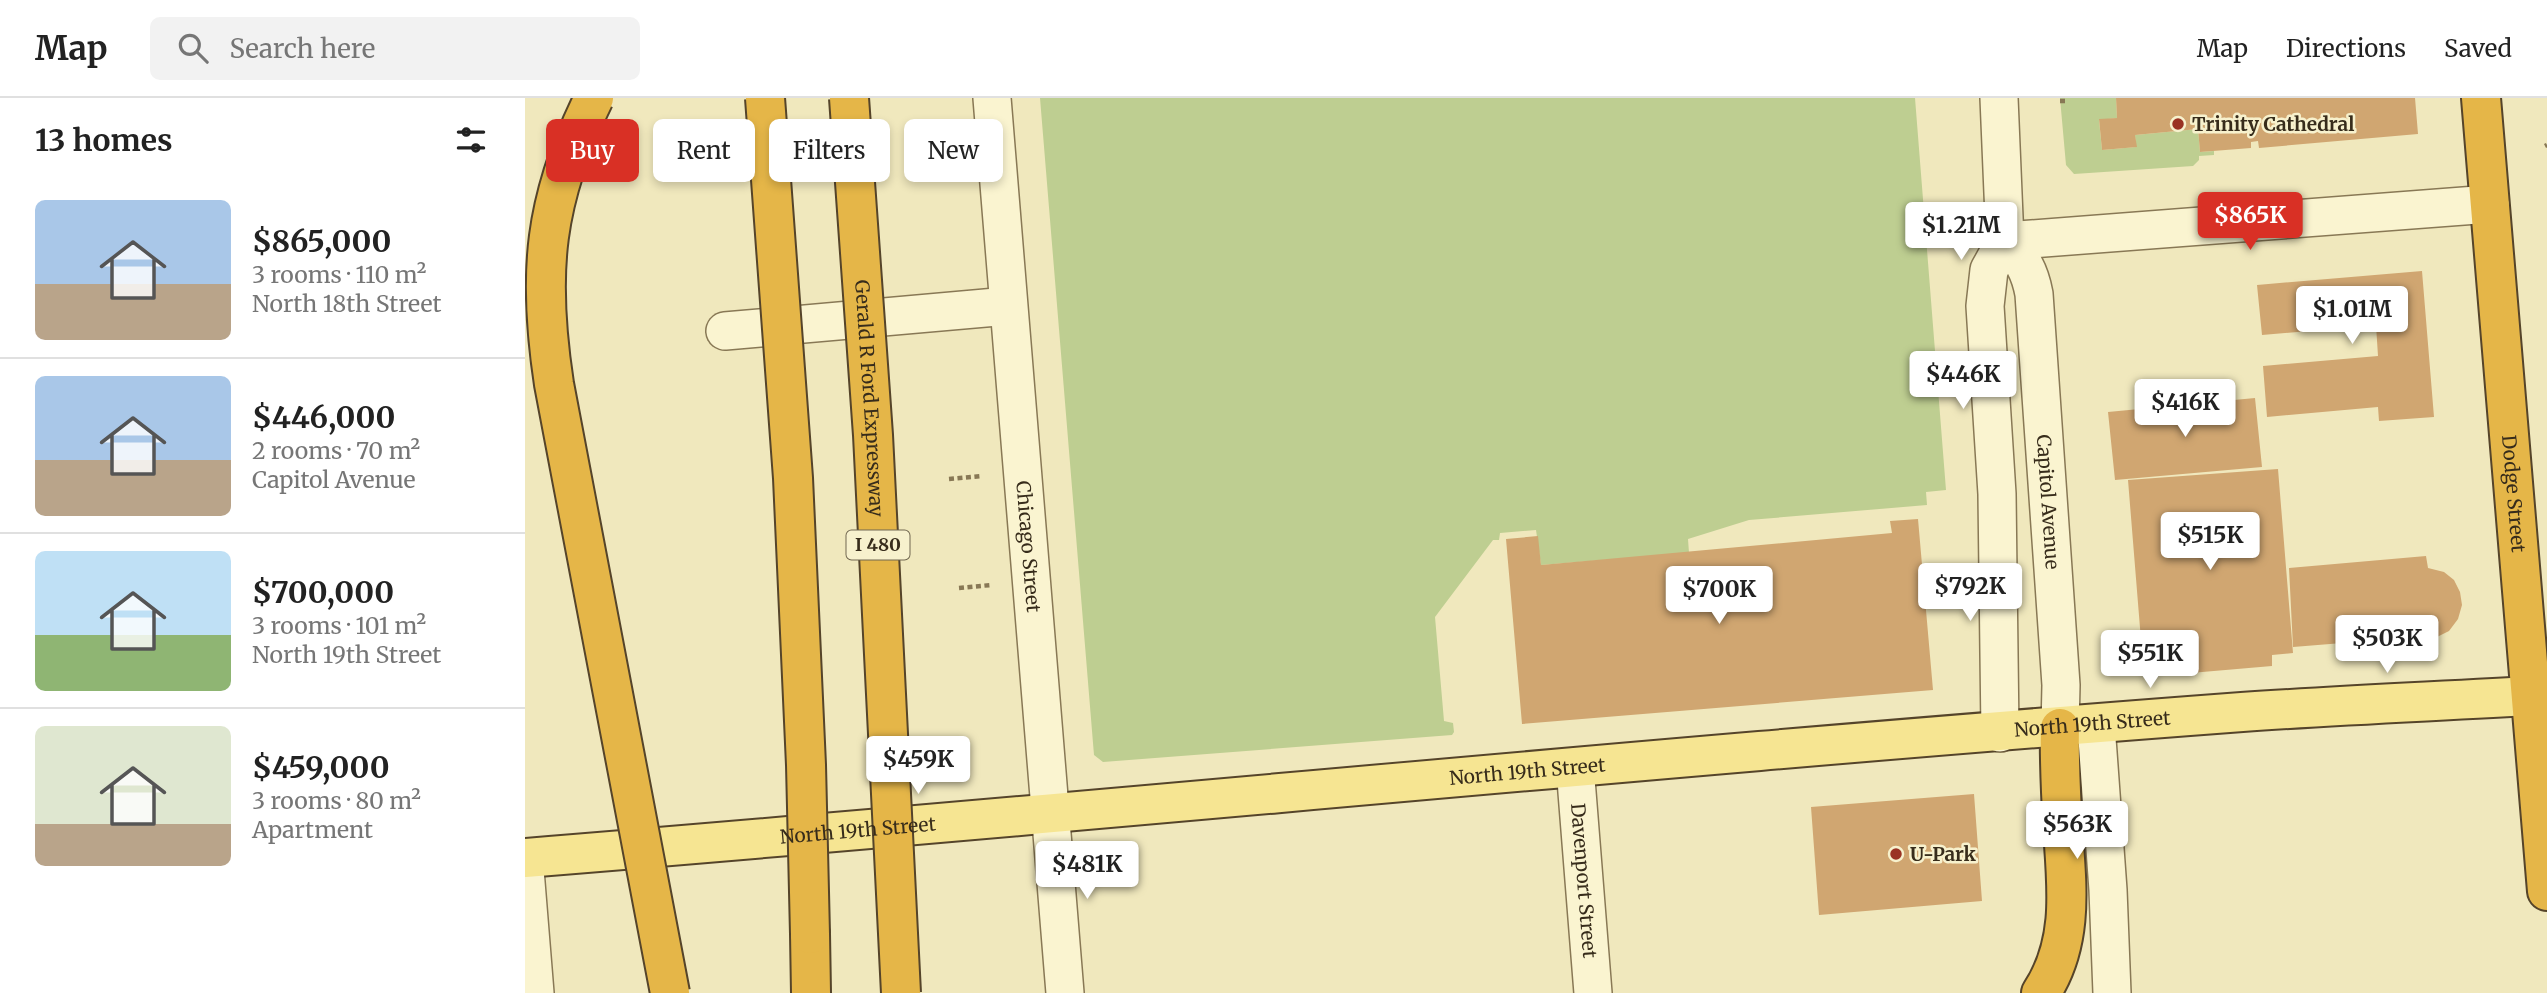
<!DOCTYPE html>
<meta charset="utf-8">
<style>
body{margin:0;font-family:Merriweather,serif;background:#f2f2f2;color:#222;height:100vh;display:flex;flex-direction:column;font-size:26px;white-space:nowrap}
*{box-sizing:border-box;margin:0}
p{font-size:23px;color:#767676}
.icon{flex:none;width:38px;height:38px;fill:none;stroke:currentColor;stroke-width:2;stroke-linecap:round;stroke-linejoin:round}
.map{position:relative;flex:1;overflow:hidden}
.details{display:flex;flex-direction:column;background:#fff;width:525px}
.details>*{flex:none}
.guide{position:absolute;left:21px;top:21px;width:665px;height:63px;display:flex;gap:14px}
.price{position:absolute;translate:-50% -60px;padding:0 16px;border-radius:7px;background:#fff;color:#222;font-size:23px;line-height:46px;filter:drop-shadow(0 2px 4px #0008)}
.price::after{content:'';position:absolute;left:50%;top:42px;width:21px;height:16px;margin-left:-10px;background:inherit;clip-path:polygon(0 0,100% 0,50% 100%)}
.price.current{background:#d93025;color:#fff}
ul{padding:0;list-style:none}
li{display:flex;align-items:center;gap:21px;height:175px;padding:0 35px}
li+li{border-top:2px solid #e0e0e0}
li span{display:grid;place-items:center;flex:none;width:196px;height:140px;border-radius:10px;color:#555}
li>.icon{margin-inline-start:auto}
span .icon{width:84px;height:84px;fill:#fffc;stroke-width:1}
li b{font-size:30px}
h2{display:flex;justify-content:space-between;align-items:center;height:84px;padding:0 35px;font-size:30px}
.chip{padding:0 24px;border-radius:10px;background:#fff;box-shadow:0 4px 10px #0003;font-size:24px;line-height:63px}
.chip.current{background:#d93025;color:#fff}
header{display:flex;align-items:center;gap:42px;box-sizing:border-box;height:98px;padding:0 35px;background:#fff;border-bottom:2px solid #e0e0e0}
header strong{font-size:33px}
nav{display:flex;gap:38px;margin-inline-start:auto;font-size:24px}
.search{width:490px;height:63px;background:#f2f2f2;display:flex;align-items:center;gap:18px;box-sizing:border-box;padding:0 24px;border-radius:10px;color:#767676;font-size:26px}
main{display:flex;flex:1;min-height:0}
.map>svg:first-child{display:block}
.green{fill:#bece91}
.building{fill:#d0a671}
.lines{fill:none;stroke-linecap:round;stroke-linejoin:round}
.minor-casing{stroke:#887855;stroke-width:40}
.major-casing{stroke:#55442a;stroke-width:42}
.highway-casing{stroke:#55442a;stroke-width:42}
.path{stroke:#887855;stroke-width:4.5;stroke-dasharray:5 3.5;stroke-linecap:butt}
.minor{stroke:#faf4d0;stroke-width:37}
.major{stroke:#f6e592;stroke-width:38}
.highway{stroke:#e5b648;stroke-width:38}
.highway-bridge-casing{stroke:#55442a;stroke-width:42;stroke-linecap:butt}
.highway-bridge{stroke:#e5b648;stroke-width:38}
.poi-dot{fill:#9a3223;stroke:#f7f1cd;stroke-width:2.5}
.labels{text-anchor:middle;stroke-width:5;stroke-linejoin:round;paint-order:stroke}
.shield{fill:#f7f1cd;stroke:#716750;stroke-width:2}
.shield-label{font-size:18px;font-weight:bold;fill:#372c1b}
.poi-label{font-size:19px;font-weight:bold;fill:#372c1b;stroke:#f7f1cd;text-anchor:start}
.street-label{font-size:19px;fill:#372c1b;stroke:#f7f1cd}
</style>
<header>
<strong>Map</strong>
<div class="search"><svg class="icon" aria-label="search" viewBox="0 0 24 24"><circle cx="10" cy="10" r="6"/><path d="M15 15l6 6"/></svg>Search here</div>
<nav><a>Map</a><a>Directions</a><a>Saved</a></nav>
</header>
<main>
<section class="details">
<h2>13 homes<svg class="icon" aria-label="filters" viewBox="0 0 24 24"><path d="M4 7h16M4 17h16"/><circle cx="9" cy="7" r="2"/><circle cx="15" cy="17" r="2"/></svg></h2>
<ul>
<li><span style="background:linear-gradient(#a9c7e8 60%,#b9a48a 0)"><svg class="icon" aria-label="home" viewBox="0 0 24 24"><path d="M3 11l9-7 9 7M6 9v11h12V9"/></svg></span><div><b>$865,000</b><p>3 rooms · 110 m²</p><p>North 18th Street</p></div></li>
<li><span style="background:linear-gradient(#a9c7e8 60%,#b9a48a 0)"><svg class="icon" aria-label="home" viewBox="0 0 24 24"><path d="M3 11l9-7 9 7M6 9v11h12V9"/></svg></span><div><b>$446,000</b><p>2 rooms · 70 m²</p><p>Capitol Avenue</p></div></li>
<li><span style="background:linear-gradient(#bfe0f5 60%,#8fb573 0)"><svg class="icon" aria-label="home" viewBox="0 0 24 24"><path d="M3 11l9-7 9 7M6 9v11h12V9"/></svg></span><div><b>$700,000</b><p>3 rooms · 101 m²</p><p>North 19th Street</p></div></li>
<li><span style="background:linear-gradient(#dfe7d0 70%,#b9a48a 0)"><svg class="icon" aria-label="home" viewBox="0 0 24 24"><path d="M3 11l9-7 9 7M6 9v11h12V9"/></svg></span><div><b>$459,000</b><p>3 rooms · 80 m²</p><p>Apartment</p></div></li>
</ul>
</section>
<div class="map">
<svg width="2022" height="895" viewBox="0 0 2022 895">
<rect width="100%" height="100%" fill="#f0e8bd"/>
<path class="green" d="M 515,0 L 1390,0 L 1421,392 L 1401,394 L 1402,407 L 1224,422 L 1163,441 L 1164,455 L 1016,467 L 1011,432 L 975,435 L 974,442 L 968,442 L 910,519 L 919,623 L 928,625 L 929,634 L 927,637 L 578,664 L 569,657 Z
M 1535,0 L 1591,0 L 1592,20 L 1574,22 L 1577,52 L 1611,49 L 1610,37 L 1673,31 L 1675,54 L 1689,53 L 1689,57 L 1674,58 L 1674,62 L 1668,68 L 1549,76 L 1541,67 Z"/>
<path class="building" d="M 1591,0 L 1890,0 L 1893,36 L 1734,50 L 1733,43 L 1726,44 L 1726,50 L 1675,54 L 1673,31 L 1610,37 L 1612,49 L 1577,52 L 1574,21 L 1592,20 Z
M 1897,173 L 1909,319 L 1854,323 L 1853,309 L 1742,319 L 1738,268 L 1853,258 L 1851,227 L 1737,237 L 1732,187 Z
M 1730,300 L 1737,369 L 1590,382 L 1583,314 Z
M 1753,371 L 1768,555 L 1747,557 L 1747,568 L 1619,579 L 1603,382 Z
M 1393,421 L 1408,592 L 997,626 L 981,441 L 1013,438 L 1016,467 L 1367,435 L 1365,423 Z
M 1901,458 L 1903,470 L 1919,474 L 1929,482 L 1935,494 L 1937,507 L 1933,521 L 1924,533 L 1910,540 L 1895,541 L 1881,535 L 1869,520 L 1866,524 L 1867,541 L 1768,549 L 1764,470 Z
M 1449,696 L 1457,803 L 1294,817 L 1286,709 Z"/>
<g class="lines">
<defs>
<g id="minor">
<path id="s1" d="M 467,0 L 540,895"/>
<path d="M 1474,0 L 1480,143 L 1464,172 L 1460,208 L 1472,396 L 1475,635"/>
<path id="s2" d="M 1480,143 C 1497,159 1505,174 1509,196 L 1536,587 L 1535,630"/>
<path d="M 1480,143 L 1965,106"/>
<path d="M 200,233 L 483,208"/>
<path d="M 1571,627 L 1583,792 L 1587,895"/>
<path id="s3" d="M 1050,669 L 1068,895"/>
<path d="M 0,772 L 10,895"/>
</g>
<g id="major">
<path id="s4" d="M 0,760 C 572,714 1144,657 1717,614 C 1818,607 1920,603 2022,597"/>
</g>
<g id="highway">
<path id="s5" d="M 1956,0 L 2022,793"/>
<path d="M 285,836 L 286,895"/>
<path d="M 1516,895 C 1549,845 1542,789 1538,733 C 1536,698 1534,664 1535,630"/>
</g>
</defs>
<use href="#minor" class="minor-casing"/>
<use href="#major" class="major-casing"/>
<use href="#highway" class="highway-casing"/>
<path class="path" d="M 1535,3 L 1541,3
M 2020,48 L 2022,47
M 424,381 L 457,378
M 434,490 L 466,487"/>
<use href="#minor" class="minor"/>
<use href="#major" class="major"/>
<use href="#highway" class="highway"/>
<defs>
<g id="highway-bridge">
<path d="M 69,0 C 19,101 12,175 29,286 L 145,895"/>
<path d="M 240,0 L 268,380 L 281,667 L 285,836"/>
<path id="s6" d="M 324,0 L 348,337 L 376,895"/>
</g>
</defs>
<use href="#highway-bridge" class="highway-bridge-casing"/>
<use href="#highway-bridge" class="highway-bridge"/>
</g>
<g class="poi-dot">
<circle cx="1653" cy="26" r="7"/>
<circle cx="1371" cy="756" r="7"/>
</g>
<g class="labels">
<rect class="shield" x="321.5" y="432.5" width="63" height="29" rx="5"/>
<g class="shield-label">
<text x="353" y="453">I 480</text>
</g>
<g class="poi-label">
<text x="1667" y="33">Trinity Cathedral</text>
<text x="1385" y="763">U-Park</text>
</g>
<g class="street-label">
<text dy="7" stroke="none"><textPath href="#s6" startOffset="301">Gerald R Ford Expressway</textPath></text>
<text dy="7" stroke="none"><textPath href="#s5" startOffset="397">Dodge Street</textPath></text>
<text dy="7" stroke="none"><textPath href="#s2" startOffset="270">Capitol Avenue</textPath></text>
<text dy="7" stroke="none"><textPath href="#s1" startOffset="450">Chicago Street</textPath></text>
<text dy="7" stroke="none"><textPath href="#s4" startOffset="1573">North 19th Street</textPath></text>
<text dy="7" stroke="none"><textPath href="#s4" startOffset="1006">North 19th Street</textPath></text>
<text dy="7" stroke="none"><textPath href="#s4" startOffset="334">North 19th Street</textPath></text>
<text dy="7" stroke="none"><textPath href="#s3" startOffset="114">Davenport Street</textPath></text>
</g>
</g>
</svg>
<b class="price current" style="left:1725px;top:154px">$865K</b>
<b class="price" style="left:1436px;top:164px">$1.21M</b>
<b class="price" style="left:1827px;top:248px">$1.01M</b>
<b class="price" style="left:1438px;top:313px">$446K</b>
<b class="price" style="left:1660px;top:341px">$416K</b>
<b class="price" style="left:1685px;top:474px">$515K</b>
<b class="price" style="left:1445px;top:525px">$792K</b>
<b class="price" style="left:1194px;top:528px">$700K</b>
<b class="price" style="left:1862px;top:577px">$503K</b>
<b class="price" style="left:1625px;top:592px">$551K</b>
<b class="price" style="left:393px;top:698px">$459K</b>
<b class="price" style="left:1552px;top:763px">$563K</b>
<b class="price" style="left:562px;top:803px">$481K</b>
<div class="guide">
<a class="chip current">Buy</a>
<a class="chip">Rent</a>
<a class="chip">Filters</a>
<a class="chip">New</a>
</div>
</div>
</main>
